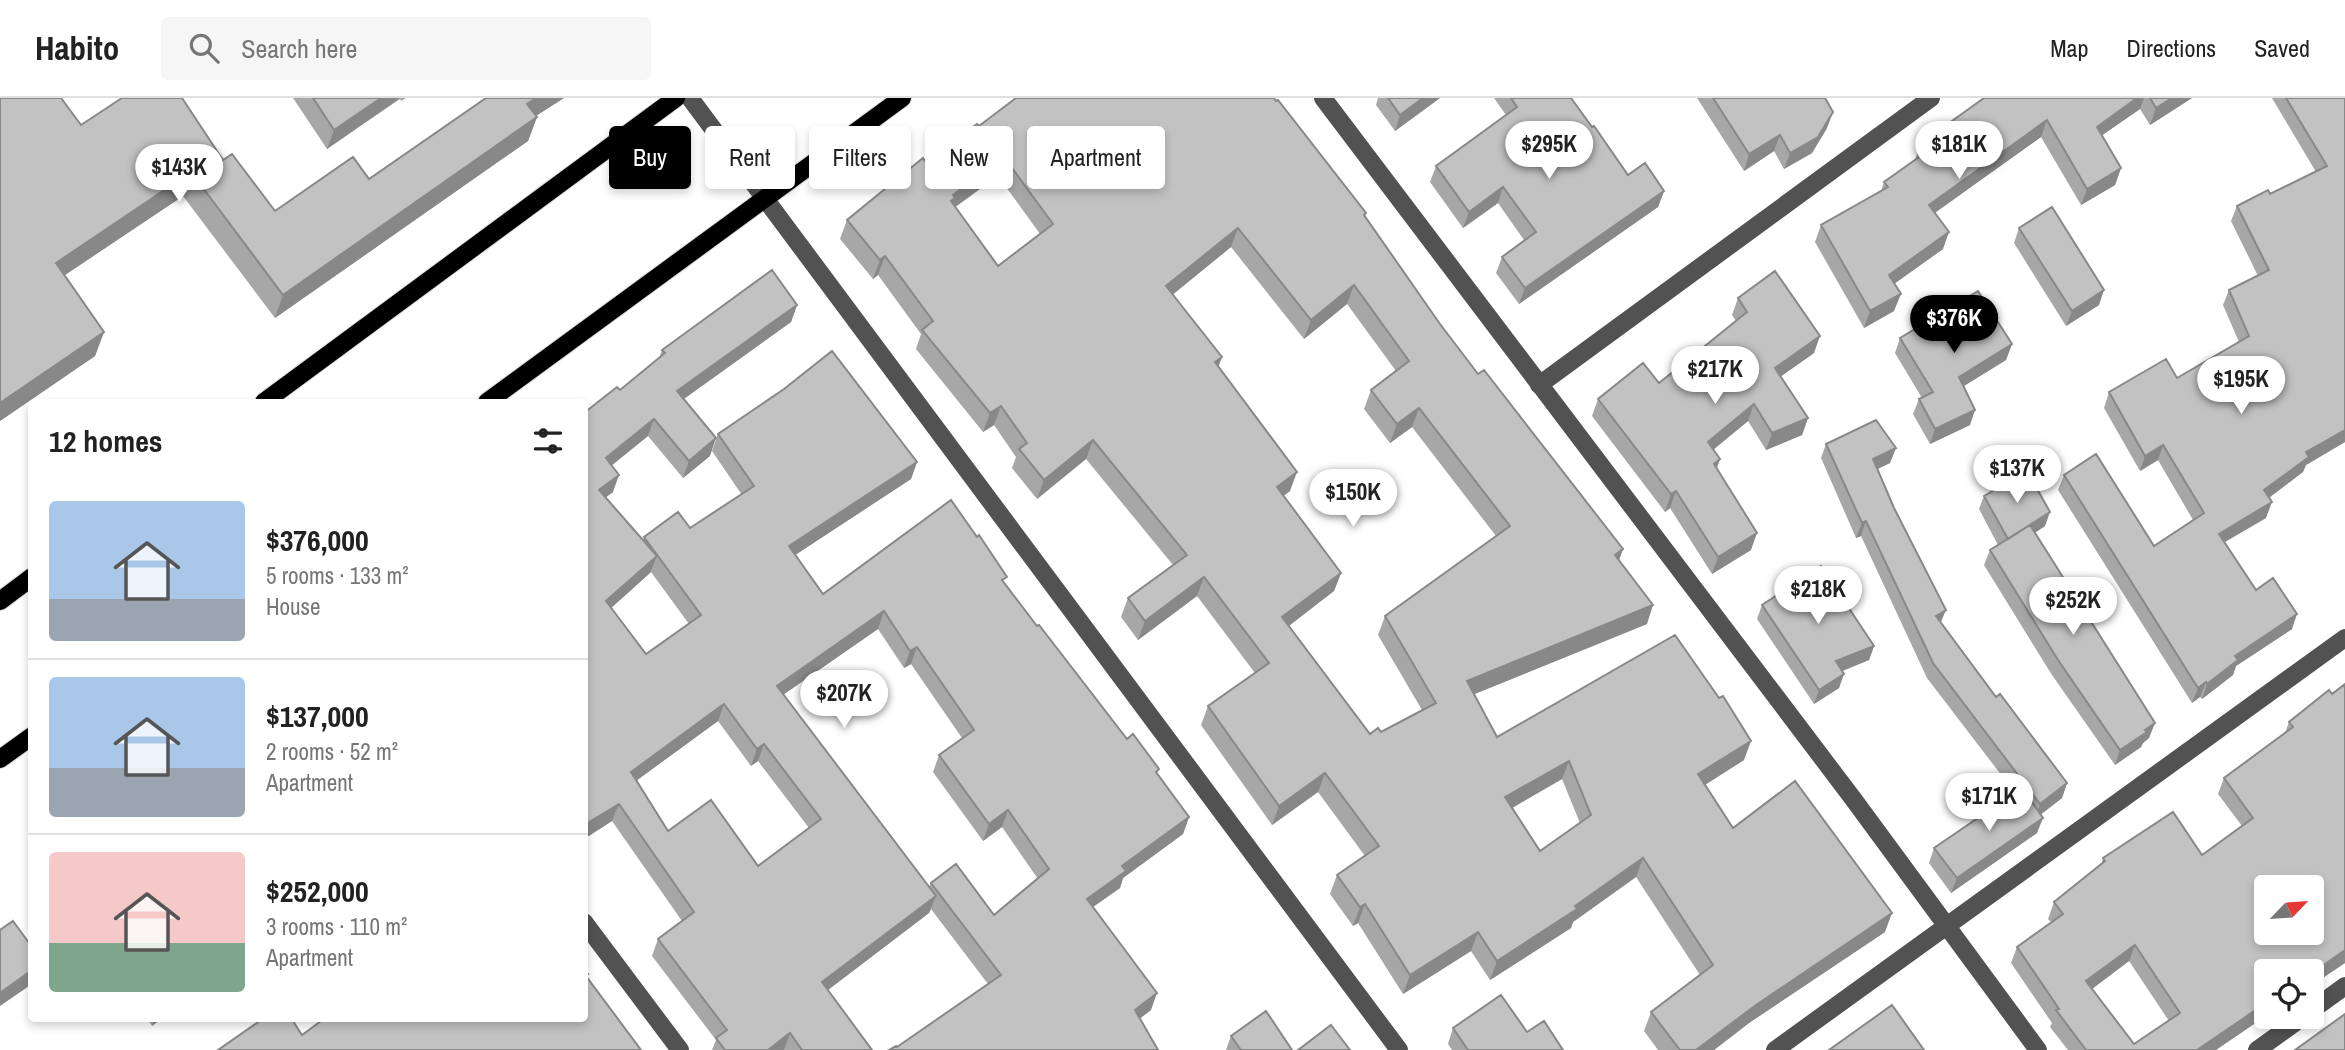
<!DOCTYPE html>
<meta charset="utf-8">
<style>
body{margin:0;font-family:"Archivo Narrow",sans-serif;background:#f6f6f6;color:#222;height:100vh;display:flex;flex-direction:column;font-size:26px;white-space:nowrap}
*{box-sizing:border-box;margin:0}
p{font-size:23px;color:#767676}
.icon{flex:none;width:38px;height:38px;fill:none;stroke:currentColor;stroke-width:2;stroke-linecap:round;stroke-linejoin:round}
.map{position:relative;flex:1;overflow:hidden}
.side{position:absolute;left:28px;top:301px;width:560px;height:623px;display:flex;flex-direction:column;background:#fff;border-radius:7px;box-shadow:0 4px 10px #0003}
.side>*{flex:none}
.hud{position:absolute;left:609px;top:28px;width:665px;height:63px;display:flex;gap:14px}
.needle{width:46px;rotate:65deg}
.controls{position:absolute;left:2254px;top:777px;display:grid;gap:14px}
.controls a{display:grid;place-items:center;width:70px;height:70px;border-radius:7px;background:#fff;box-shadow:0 4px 10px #0003;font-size:35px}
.price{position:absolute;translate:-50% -60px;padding:0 16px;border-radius:24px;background:#fff;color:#222;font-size:23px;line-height:46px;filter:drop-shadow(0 2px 4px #0008)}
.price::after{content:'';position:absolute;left:50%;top:42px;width:21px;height:16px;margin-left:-10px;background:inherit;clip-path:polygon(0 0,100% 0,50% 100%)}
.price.active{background:#000;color:#fff}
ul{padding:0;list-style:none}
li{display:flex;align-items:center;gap:21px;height:175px;padding:0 21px}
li+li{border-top:2px solid #e0e0e0}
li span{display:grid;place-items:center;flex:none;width:196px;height:140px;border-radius:7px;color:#555}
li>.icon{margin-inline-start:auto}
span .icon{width:84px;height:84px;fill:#fffc;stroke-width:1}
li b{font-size:30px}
h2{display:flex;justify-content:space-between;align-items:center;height:84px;padding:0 21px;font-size:30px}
.tag{padding:0 24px;border-radius:7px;background:#fff;box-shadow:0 4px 10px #0003;font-size:24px;line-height:63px}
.tag.active{background:#000;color:#fff}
header{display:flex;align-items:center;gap:42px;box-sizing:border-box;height:98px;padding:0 35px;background:#fff;border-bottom:2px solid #e0e0e0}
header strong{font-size:33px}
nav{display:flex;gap:38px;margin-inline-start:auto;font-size:24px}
.search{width:490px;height:63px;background:#f6f6f6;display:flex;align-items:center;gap:18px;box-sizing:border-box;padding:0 24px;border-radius:7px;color:#767676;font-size:26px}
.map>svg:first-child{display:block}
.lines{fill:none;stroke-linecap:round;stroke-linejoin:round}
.major-casing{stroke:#dbdbdb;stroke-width:20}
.minor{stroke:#525252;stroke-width:18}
.major{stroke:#000;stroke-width:18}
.wall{fill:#a7a7a7;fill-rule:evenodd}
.shaded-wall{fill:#888}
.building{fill:#c2c2c2;stroke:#888;stroke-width:2;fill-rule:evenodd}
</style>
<header>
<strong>Habito</strong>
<div class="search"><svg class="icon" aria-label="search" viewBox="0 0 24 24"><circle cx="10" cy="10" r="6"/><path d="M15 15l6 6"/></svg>Search here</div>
<nav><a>Map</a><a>Directions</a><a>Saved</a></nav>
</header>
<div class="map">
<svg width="2345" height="952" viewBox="0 0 2345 952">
<rect width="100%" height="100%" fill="#fff"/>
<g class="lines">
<defs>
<path id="major" d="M 264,304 L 676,0
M 487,304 L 902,0
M 0,503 L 32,479
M 0,661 L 32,638"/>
</defs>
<use href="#major" class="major-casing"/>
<path class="minor" d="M 690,0 L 1399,952
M 1323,0 L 1854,702 L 2038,952
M 1539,287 L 1931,0
M 584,824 L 680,952
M 2312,912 L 2345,888
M 1775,952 L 2345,540
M 2257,952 L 2303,919"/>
<use href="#major" class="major"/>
</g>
<path class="wall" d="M 293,0 L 406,0 L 401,3 L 400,1 L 327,51 Z
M 486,0 L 564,0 L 536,18 L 537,19 L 528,43 L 275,220 L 183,98 L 65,177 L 104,234 L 95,258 L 0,323 L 81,27 L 223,62 L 275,113 L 369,81 Z
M 1378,0 L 1440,0 L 1395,33 L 1376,7 Z
M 1494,0 L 1571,0 L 1628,77 L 1664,93 L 1658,109 L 1519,206 L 1496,175 L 1502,159 L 1524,142 L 1498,105 L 1463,130 L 1430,84 L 1436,68 L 1506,17 Z
M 1697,0 L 1825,0 L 1827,30 L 1812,55 L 1784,71 L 1774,53 L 1744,73 Z
M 1984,0 L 2192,0 L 2150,27 L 2140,11 L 2102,37 L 2121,70 L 2115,87 L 2081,107 L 2041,39 L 1935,115 L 1943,151 L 1894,185 L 1894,213 L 1864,230 L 1815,144 L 1821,127 L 1881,93 L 1884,84 L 1915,63 L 1920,46 Z
M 2272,0 L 2345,0 L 2345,344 L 2306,367 L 2303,374 L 2269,400 L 2266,420 L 2224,444 L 2256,492 L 2292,531 L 2236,568 L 2233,577 L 2202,601 L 2200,599 L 2192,605 L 2058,392 L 2064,377 L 2154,448 L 2193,422 L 2158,362 L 2140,373 L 2104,310 L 2109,294 L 2177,280 L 2239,244 L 2223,207 L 2229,192 L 2258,178 L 2231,123 L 2237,108 L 2270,96 L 2316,74 Z
M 979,28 L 1365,118 L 1440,226 L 1478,276 L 1623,451 L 1619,462 L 1647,526 L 1474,596 L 1497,639 L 1744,662 L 1705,687 L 1733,730 L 1885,834 L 1749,925 L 1714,952 L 1658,952 L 1644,933 L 1651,914 L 1700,877 L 1636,779 L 1573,824 L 1571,830 L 1490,882 L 1471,853 L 1403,896 L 1358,825 L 1353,828 L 1330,796 L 1337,777 L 1365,758 L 1318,694 L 1272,727 L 1201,627 L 1208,608 L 1255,575 L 1197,498 L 1138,542 L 1121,519 L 1128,500 L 1173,467 L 1086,361 L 1037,401 L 1012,370 L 1016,359 L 994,327 L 983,334 L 916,251 L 921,236 L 878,177 L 873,181 L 840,141 L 847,122 L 925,63 ZM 998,78 L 1040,136 L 998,168 L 955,109 ZM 1231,149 L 1304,241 L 1347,206 L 1396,273 L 1371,292 L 1364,311 L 1390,345 L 1412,329 L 1496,438 L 1385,518 L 1378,537 L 1422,612 L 1381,634 L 1370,636 L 1289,527 L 1334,493 L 1341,475 L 1283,398 L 1290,393 L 1218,269 L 1173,196 ZM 1562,681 L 1580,725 L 1540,753 L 1512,710 Z
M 2019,130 L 2099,207 L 2066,228 L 2014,145 Z
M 1738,200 L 1814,255 L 1781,278 L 1808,320 L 1802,337 L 1766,352 L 1748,323 L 1714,351 L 1717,371 L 1751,452 L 1712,476 L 1670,410 L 1665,414 L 1592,318 L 1598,301 L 1659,285 L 1736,223 L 1732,217 Z
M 797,207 L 791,224 L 684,301 L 710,358 L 683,380 L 648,338 L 611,367 L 613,394 L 606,399 L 643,443 L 644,439 L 690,430 L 742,397 L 712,353 L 718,336 L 917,364 L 911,381 L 795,457 L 823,496 L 1005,485 L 1037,528 L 1127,641 L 1159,671 L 1157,676 L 1189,719 L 1183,736 L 1123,780 L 1120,790 L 1093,809 L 1151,912 L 1140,920 L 897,949 L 988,886 L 931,811 L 929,815 L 828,892 L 872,952 L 712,952 L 716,942 L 652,858 L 658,841 L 682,823 L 612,723 L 584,741 L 584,315 L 620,292 L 659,260 L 662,252 ZM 651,474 L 689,526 L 646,556 L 611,510 ZM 878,531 L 904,570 L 911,566 L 962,640 L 939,657 L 933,674 L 983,743 L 1002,729 L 1038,781 L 994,817 L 931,785 L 929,789 L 783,597 ZM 718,623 L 751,668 L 758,663 L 809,730 L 758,768 L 668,733 L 637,682 Z
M 1900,240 L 2012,246 L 2006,262 L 1964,288 L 1970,327 L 1930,346 L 1913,316 L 1919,301 L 1922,300 L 1895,255 Z
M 1826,346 L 1890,365 L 1877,371 L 1941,525 L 1996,599 L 2067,685 L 2062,700 L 2040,717 L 2037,735 L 1951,795 L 1929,765 L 1934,750 L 2015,695 L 1927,580 L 1861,438 L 1856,440 L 1821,360 Z
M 1984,398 L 2045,428 L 2035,435 L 2149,640 L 2143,645 L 2141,649 L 2115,667 L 2052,577 L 1984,467 L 1990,452 L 1998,447 L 1979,411 Z
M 1762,507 L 1874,548 L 1869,562 L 1842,573 L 1839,590 L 1814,606 L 1757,521 Z
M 2345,586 L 2345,865 L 2312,887 L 2312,873 L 2216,952 L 2068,952 L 2050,929 L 2052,925 L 2011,865 L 2017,849 L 2051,824 L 2048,821 L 2054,804 L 2101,767 L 2103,760 L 2202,757 L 2242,728 L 2218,696 L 2224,680 L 2285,635 L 2289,624 ZM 2129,863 L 2169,923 L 2134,946 L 2092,891 Z
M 147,920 L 162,920 L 152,928 Z
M 1453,930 L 1527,934 L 1563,952 L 1452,952 L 1448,946 Z
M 1231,938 L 1292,952 L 1226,952 Z"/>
<path class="shaded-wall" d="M 381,0 L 400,0 L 327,51 L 334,32 Z
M 536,0 L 564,0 L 518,29 L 527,6 Z
M 1423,0 L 1440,0 L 1395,33 L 1400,17 Z
M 2137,0 L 2144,0 L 2140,11 L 2091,45 L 2097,29 Z
M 2172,0 L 2192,0 L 2150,27 L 2156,10 Z
M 1833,14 L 1827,30 L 1812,55 L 1784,71 L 1790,55 Z
M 537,19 L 528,43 L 275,220 L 283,197 Z
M 2047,22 L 2041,39 L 1923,123 L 1929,107 Z
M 1780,37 L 1774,53 L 1744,73 L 1749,56 Z
M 1004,59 L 998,78 L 951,112 L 949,119 L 953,97 Z
M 2121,70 L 2115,87 L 2081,107 L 2087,91 Z
M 191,74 L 183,98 L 47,189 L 56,165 Z
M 1503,89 L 1498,105 L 1463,130 L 1469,114 Z
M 1664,93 L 1658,109 L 1519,206 L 1525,190 Z
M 1238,130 L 1231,149 L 1160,207 L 1166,188 Z
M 1949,134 L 1943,151 L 1883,194 L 1889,177 Z
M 885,158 L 878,177 L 873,181 L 880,162 Z
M 1354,187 L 1347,206 L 1304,241 L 1311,222 Z
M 2104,192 L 2099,207 L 2066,228 L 2072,213 Z
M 1901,196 L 1894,213 L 1864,230 L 1870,213 Z
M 797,207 L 791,224 L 671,310 L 677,293 Z
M 104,234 L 95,258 L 0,323 L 0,305 Z
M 1820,238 L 1814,255 L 1769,287 L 1775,270 Z
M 2012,246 L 2006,262 L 1954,294 L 1959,279 Z
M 1222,259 L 1215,278 L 1215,264 Z
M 1754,306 L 1748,323 L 1702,361 L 1708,344 Z
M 1001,308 L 994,327 L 983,334 L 990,315 Z
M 1419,310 L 1412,329 L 1390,345 L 1397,326 Z
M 1975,312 L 1970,327 L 1930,346 L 1935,331 Z
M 1808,320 L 1802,337 L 1766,352 L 1772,335 Z
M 654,321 L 648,338 L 600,377 L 606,360 Z
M 2345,332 L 2345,344 L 2306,367 L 2303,374 L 2259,407 L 2264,392 L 2306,354 Z
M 716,340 L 710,358 L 683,380 L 689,363 Z
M 1093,342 L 1086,361 L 1037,401 L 1044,382 Z
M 2163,347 L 2158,362 L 2140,373 L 2145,358 Z
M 1896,350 L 1890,365 L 1867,376 L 1873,361 Z
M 1720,361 L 1714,378 L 1714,366 Z
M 917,364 L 911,381 L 783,465 L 789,448 Z
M 1297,374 L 1290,393 L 1270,408 L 1277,389 Z
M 619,377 L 613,394 L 593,409 L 599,392 Z
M 1676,393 L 1670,410 L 1665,414 L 1671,396 Z
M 2272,404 L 2266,420 L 2213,451 L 2219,436 Z
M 2050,414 L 2045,428 L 2003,455 L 2008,441 Z
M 1866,423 L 1861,438 L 1856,440 L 1862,425 Z
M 1757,435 L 1751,452 L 1712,476 L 1718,459 Z
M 1623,451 L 1616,470 L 1615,457 Z
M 657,458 L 650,475 L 600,520 L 606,503 Z
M 1341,475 L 1334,493 L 1276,538 L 1282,519 Z
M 1204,479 L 1197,498 L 1138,542 L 1145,523 Z
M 1653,507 L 1647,526 L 1460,602 L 1467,583 Z
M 1946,512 L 1940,526 L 1936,518 Z
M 884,513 L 878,531 L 771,605 L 777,588 Z
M 2297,516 L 2292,531 L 2236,568 L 2233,577 L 2202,601 L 2207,586 L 2235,558 Z
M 1874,548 L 1869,562 L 1830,578 L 1836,563 Z
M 917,549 L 911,566 L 904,570 L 910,553 Z
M 1844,576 L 1839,590 L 1814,606 L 1819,592 Z
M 2206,584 L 2200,599 L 2192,605 L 2198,590 Z
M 724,606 L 718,623 L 625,691 L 631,674 Z
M 2155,625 L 2149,640 L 2143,645 L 2141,649 L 2115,667 L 2120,652 Z
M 1751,643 L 1744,662 L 1692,695 L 1698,676 Z
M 764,646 L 758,663 L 751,668 L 757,651 Z
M 1569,663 L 1562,681 L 1498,718 L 1505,699 Z
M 1325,675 L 1318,694 L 1272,727 L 1279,708 Z
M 2067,685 L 2062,700 L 2035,721 L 2040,706 Z
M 619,706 L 612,723 L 584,741 L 584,727 Z
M 1008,712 L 1002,729 L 983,743 L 989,726 Z
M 1189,719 L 1183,736 L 1123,780 L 1120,790 L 1080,818 L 1087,801 L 1122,768 Z
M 2043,720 L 2037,735 L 1951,795 L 1957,780 Z
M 1643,760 L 1636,779 L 1573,824 L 1571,830 L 1490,882 L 1497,863 Z
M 936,798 L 929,815 L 816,901 L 822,884 Z
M 1365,806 L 1358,825 L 1353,828 L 1360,809 Z
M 1892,815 L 1885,834 L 1749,925 L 1714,952 L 1696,952 L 1756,907 Z
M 1478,834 L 1471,853 L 1403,896 L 1410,877 Z
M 2135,847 L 2129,863 L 2080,900 L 2086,883 Z
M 2345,852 L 2345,865 L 2312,887 L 2312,875 Z
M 32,872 L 32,886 L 0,908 L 0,895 Z
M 1157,895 L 1151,912 L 1129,929 L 1135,912 Z
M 2266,905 L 2266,918 L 2216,952 L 2197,952 Z
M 155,920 L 162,920 L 152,928 Z
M 790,935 L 784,952 L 768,952 Z"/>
<path class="building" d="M 0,0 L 61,0 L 81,27 L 122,0 L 182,0 L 223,62 L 232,56 L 275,113 L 353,59 L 369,81 L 486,0 L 536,0 L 527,6 L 537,19 L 283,197 L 191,74 L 56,165 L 104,234 L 0,305 Z
M 313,0 L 381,0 L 334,32 Z
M 1016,0 L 1274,0 L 1276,3 L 1278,2 L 1366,115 L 1364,117 L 1440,226 L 1478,276 L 1484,272 L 1623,451 L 1615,457 L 1653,507 L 1467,583 L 1497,639 L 1675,537 L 1719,600 L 1723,598 L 1751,643 L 1698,676 L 1733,730 L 1795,683 L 1892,815 L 1756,907 L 1696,952 L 1680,952 L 1651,914 L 1713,867 L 1643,760 L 1575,808 L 1577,811 L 1497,863 L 1478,834 L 1410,877 L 1365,806 L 1360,809 L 1337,777 L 1379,748 L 1325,675 L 1279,708 L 1208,608 L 1269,565 L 1204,479 L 1145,523 L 1128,500 L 1187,457 L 1093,342 L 1044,382 L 1019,351 L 1027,345 L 1001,308 L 990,315 L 922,232 L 933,223 L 885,158 L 880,162 L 847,122 L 923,60 L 925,63 L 977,26 L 979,28 ZM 1004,59 L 1053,126 L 998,168 L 951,103 L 955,100 L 953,97 ZM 1238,130 L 1311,222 L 1354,187 L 1409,263 L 1371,292 L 1397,326 L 1419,310 L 1510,428 L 1385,518 L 1436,605 L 1381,634 L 1378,630 L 1370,636 L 1282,519 L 1341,475 L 1277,389 L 1297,374 L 1215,264 L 1222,259 L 1166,188 ZM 1569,663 L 1591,717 L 1540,753 L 1505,699 Z
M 1388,0 L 1423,0 L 1400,17 Z
M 1511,0 L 1571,0 L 1592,29 L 1594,28 L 1628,77 L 1645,65 L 1664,93 L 1525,190 L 1502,159 L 1536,134 L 1503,89 L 1469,114 L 1436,68 L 1517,9 Z
M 1713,0 L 1825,0 L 1833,14 L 1818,39 L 1790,55 L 1780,37 L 1749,56 Z
M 1984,0 L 2137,0 L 2097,29 L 2121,70 L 2087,91 L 2047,22 L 1929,107 L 1949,134 L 1889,177 L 1901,196 L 1870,213 L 1821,127 L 1888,89 L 1884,84 L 1926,54 L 1920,46 Z
M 2150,0 L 2172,0 L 2156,10 Z
M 2286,0 L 2345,0 L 2345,332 L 2306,354 L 2309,359 L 2264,392 L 2272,404 L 2219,436 L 2256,492 L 2273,480 L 2297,516 L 2235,558 L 2238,562 L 2207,586 L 2206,584 L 2198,590 L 2064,377 L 2096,356 L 2154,448 L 2204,415 L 2163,347 L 2145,358 L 2109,294 L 2166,261 L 2177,280 L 2249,238 L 2229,192 L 2269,172 L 2237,108 L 2268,92 L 2270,96 L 2327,68 Z
M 2052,109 L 2104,192 L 2072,213 L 2019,130 Z
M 772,172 L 797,207 L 677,293 L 716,340 L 689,363 L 654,321 L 606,360 L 619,377 L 599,392 L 657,458 L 606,503 L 646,556 L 701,517 L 644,439 L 678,414 L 690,430 L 754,388 L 718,336 L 784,291 L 832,253 L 917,364 L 789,448 L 823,496 L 951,402 L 977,439 L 979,437 L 1007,479 L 1002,482 L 1037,528 L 1039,527 L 1127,641 L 1133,636 L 1159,671 L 1156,674 L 1189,719 L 1122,768 L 1126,773 L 1087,801 L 1157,895 L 1135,912 L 1158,952 L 889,952 L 896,948 L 897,949 L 1001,877 L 931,785 L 956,766 L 994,817 L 1049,771 L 1008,712 L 989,726 L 939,657 L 974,632 L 917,549 L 910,553 L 884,513 L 777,588 L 936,798 L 822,884 L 872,952 L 802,952 L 790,935 L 768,952 L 725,952 L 716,940 L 727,932 L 658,841 L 694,814 L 619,706 L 584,727 L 584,315 L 617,289 L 620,292 L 665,255 L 662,252 ZM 724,606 L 757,651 L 764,646 L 821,721 L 758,768 L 711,702 L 668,733 L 631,674 Z
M 1775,173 L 1820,238 L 1775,270 L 1808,320 L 1772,335 L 1754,306 L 1708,344 L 1720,361 L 1714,366 L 1757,435 L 1718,459 L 1676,393 L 1671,396 L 1598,301 L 1643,265 L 1659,285 L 1747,214 L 1738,200 Z
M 1978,193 L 2012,246 L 1959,279 L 1975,312 L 1935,331 L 1919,301 L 1933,294 L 1900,240 Z
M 1876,322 L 1896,350 L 1873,361 L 1894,410 L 1946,512 L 1936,518 L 1996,599 L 2000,596 L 2067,685 L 2040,706 L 1933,565 L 1866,423 L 1862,425 L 1826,346 Z
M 2027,373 L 2050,414 L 2008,441 L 1984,398 Z
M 2030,427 L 2155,625 L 2145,632 L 2147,634 L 2120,652 L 2058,562 L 1990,452 Z
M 1821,468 L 1874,548 L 1836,563 L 1844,576 L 1819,592 L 1762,507 Z
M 2345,586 L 2345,852 L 2312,875 L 2312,873 L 2266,873 L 2266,905 L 2197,952 L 2086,952 L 2056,912 L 2059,911 L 2017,849 L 2063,816 L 2054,804 L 2105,763 L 2103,760 L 2173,714 L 2202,757 L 2253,720 L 2224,680 L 2293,629 L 2289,624 L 2329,592 L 2332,596 ZM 2266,789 L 2312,789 L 2312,835 L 2266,835 ZM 2135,847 L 2180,915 L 2134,946 L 2086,883 Z
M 2022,690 L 2043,720 L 1957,780 L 1934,750 Z
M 13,823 L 32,849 L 32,872 L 0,895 L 0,832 Z
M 584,872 L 588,876 L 586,878 L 641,952 L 218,952 L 264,920 L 291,920 L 302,937 L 325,920 L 584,920 Z
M 1501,897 L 1527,934 L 1544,923 L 1563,952 L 1468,952 L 1453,930 Z
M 1892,907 L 1924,952 L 1829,952 Z
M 1266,913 L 1292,952 L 1241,952 L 1231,938 Z
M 2345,916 L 2345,952 L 2295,952 Z
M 1331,927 L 1350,952 L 1298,952 Z"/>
</svg>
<div class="controls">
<a><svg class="needle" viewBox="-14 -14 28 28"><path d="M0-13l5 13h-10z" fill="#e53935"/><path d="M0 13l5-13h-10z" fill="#767676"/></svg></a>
<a><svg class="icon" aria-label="locate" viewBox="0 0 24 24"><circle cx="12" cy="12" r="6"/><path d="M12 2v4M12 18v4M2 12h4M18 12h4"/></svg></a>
</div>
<b class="price" style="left:1549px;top:83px">$295K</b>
<b class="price" style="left:1959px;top:83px">$181K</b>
<b class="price" style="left:179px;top:106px">$143K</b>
<b class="price active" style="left:1954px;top:257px">$376K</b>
<b class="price" style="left:1715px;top:308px">$217K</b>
<b class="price" style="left:2241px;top:318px">$195K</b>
<b class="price" style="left:2017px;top:407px">$137K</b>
<b class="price" style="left:1353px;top:431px">$150K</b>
<b class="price" style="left:1818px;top:528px">$218K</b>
<b class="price" style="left:2073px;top:539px">$252K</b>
<b class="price" style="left:844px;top:632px">$207K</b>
<b class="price" style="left:1989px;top:735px">$171K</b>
<div class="hud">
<a class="tag active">Buy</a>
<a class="tag">Rent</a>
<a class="tag">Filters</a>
<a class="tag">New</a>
<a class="tag">Apartment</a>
</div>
<section class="side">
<h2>12 homes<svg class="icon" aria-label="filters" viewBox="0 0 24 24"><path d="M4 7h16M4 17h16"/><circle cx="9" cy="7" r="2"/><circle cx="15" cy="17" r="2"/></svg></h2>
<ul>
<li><span style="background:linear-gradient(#a9c7e8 70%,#9aa5b1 0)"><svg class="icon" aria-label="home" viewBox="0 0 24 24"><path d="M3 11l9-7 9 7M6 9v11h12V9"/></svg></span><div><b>$376,000</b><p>5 rooms · 133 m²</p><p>House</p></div></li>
<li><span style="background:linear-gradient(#a9c7e8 65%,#9aa5b1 0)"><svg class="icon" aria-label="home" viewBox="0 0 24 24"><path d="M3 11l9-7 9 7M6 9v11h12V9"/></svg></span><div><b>$137,000</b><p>2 rooms · 52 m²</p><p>Apartment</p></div></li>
<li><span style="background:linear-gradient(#f6c9c9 65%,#7fa58c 0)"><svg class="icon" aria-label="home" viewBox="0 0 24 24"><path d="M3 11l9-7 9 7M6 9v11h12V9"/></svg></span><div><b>$252,000</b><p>3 rooms · 110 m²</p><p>Apartment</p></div></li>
</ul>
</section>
</div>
